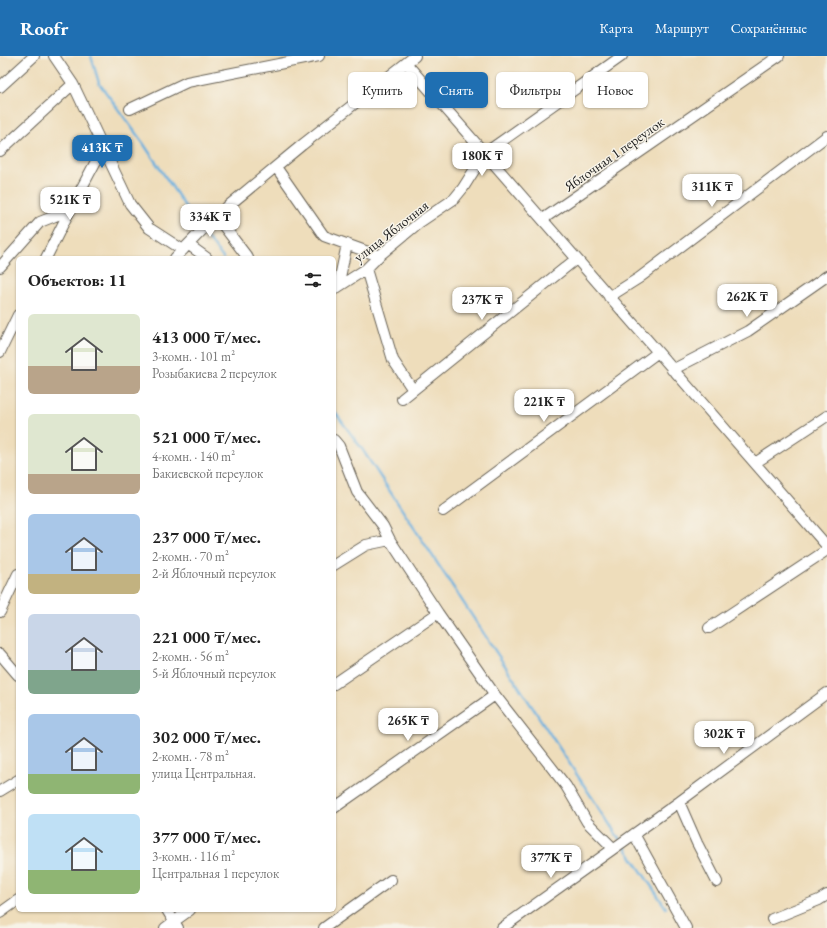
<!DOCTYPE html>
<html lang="ru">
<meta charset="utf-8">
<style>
body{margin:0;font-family:"EB Garamond",serif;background:#f6f6f6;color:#222;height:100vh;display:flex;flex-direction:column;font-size:15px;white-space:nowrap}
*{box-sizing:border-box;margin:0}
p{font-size:13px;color:#767676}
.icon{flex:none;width:22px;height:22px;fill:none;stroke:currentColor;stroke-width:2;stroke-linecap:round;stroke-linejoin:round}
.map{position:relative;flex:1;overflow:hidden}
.panel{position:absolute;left:16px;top:200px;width:320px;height:656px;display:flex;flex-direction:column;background:#fff;border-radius:6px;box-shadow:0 1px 3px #0004}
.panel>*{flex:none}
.guide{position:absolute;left:348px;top:16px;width:380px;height:36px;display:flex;gap:8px}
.price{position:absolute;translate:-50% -34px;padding:0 9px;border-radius:8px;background:#fff;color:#222;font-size:13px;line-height:26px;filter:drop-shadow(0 1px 2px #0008)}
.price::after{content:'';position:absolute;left:50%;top:24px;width:12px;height:9px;margin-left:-6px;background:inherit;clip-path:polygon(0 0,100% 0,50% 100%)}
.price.on{background:#1f6fb2;color:#fff}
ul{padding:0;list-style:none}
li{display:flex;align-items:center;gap:12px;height:100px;padding:0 12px}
li span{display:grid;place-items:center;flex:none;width:112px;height:80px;border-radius:6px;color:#555}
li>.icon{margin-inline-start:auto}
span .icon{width:48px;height:48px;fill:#fffc;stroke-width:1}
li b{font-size:17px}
h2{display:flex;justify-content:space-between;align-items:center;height:48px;padding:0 12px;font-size:17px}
.chip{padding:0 14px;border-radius:6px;background:#fff;box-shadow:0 1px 3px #0004;font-size:14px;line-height:36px}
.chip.on{background:#1f6fb2;color:#fff}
header{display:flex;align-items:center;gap:24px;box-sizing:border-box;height:56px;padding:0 20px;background:#1f6fb2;color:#fff}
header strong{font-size:19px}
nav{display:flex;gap:22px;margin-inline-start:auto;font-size:14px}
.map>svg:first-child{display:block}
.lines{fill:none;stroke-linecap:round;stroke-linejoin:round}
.stream{stroke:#67afde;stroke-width:2.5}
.minor-casing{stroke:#666054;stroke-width:12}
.minor{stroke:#fff;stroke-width:10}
.labels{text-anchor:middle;stroke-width:3;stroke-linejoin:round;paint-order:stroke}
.street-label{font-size:14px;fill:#1c1c1c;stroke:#f7f3e8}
</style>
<header>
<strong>Roofr</strong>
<nav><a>Карта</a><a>Маршрут</a><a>Сохранённые</a></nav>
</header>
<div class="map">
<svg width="827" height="872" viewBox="0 0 827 872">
<rect width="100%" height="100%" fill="#f7f3e8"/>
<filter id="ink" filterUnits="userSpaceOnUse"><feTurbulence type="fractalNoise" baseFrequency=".025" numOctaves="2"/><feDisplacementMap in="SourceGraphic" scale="8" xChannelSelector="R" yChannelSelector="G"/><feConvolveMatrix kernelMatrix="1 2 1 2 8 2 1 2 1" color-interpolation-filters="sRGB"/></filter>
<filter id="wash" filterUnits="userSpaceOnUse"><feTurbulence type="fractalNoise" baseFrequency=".012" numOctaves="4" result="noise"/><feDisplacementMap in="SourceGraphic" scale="16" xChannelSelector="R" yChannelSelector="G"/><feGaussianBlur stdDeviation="0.9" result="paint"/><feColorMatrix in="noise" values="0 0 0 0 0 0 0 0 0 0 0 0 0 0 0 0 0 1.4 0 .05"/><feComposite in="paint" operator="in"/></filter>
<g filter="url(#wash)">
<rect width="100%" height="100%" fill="#edb"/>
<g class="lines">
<path class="stream" d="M 91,0 L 99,27 L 143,87 L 200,173
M 203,176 L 223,202
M 334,355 L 362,393 L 620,784
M 623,788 L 666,852"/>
</g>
</g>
<g filter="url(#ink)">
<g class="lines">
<defs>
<path id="minor" d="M 54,0 L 73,28 L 130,148 L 149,172 L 183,194
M 406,7 L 827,490
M 0,31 L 34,0
M 130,53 L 187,26 L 319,0
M 0,95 L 73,28
M 276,111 L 324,180 L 379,200
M 216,160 L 248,202
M 543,163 L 779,0
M 189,189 L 207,202
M 46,202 L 70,154
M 175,202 L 216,160 L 302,89 L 415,0
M 0,211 L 40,166 L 70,154 L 104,90
M 366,213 L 393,304 L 413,334
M 338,231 L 366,213 L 379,200 L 420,166 L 454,143 L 463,132 L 485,97 L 622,0
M 335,233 L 338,231 L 347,188
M 609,241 L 639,222 L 827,80
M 0,296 L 18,259
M 672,314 L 748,275 L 827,220
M 402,343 L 576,203
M 334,384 L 339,390 L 357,436 L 383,470 L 390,484 L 438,557 L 495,639 L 566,730 L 587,766 L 613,792
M 755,407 L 827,360
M 443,455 L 657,297
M 334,509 L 366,489 L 390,484
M 0,556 L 18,518
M 709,572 L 827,494
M 0,598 L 18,619
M 334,628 L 438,557
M 0,735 L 18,724
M 679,746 L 697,787 L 717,826
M 334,752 L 495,639
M 634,778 L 686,872
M 167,854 L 178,872
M 0,857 L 18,844
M 772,863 L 819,844 L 827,839
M 165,872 L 190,854
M 324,872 L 391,824
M 502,872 L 679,746 L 827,637"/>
</defs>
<use href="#minor" class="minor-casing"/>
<use href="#minor" class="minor"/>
</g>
</g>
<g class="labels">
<g class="street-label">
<text transform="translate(614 98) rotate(-35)" y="5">Яблочная 1 переулок</text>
<text transform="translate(391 175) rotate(-38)" y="5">улица Яблочная</text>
</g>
</g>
</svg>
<b class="price on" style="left:102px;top:113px">413K ₸</b>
<b class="price" style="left:482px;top:121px">180K ₸</b>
<b class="price" style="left:712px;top:152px">311K ₸</b>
<b class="price" style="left:70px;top:165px">521K ₸</b>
<b class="price" style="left:210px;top:182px">334K ₸</b>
<b class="price" style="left:747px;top:262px">262K ₸</b>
<b class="price" style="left:482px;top:265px">237K ₸</b>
<b class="price" style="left:544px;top:367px">221K ₸</b>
<b class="price" style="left:408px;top:686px">265K ₸</b>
<b class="price" style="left:724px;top:699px">302K ₸</b>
<b class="price" style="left:551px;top:823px">377K ₸</b>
<div class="guide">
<a class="chip">Купить</a>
<a class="chip on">Снять</a>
<a class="chip">Фильтры</a>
<a class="chip">Новое</a>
</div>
<section class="panel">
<h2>Объектов: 11<svg class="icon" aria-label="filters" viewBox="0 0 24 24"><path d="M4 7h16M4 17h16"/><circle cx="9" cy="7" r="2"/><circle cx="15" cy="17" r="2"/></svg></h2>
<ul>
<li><span style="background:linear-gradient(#dfe7d0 65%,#b9a48a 0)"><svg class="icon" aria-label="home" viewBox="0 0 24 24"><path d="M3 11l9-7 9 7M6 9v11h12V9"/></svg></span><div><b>413 000 ₸/мес.</b><p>3-комн. · 101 m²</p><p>Розыбакиева 2 переулок</p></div></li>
<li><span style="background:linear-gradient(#dfe7d0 75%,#b9a48a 0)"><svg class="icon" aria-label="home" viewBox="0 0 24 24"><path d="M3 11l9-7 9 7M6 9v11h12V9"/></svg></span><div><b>521 000 ₸/мес.</b><p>4-комн. · 140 m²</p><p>Бакиевской переулок</p></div></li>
<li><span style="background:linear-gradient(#a9c7e8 75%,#c2b280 0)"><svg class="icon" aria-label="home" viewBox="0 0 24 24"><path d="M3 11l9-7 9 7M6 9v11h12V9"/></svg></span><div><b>237 000 ₸/мес.</b><p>2-комн. · 70 m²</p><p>2-й Яблочный переулок</p></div></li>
<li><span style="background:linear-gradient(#c9d6e8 70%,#7fa58c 0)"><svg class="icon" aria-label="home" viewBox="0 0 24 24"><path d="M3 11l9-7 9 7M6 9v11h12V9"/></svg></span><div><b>221 000 ₸/мес.</b><p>2-комн. · 56 m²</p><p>5-й Яблочный переулок</p></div></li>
<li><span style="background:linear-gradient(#a9c7e8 75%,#8fb573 0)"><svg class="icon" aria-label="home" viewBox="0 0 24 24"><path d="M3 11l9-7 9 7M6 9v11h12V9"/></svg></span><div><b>302 000 ₸/мес.</b><p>2-комн. · 78 m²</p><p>улица Центральная.</p></div></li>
<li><span style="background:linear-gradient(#bfe0f5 70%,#8fb573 0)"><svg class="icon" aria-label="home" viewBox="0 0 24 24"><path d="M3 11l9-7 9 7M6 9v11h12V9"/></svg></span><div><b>377 000 ₸/мес.</b><p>3-комн. · 116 m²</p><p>Центральная 1 переулок</p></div></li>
</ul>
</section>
</div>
